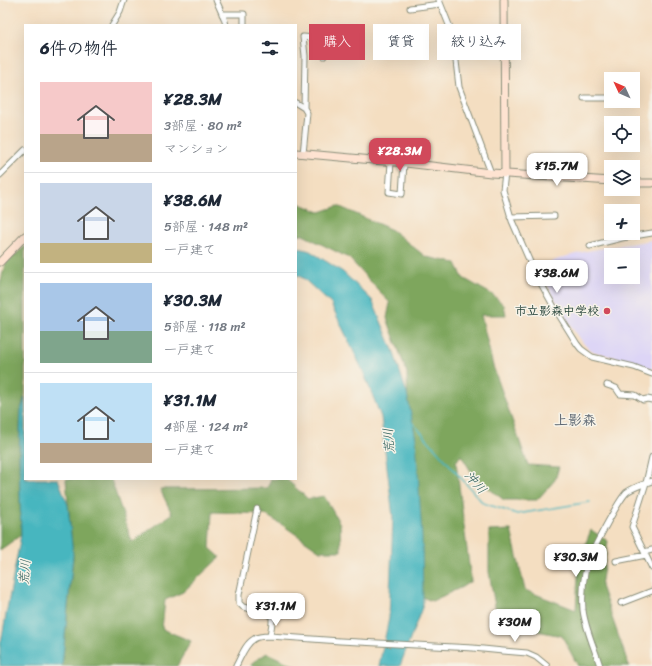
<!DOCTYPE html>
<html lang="ja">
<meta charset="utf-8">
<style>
body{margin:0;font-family:Sriracha,"Klee One",sans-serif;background:#f2f2f3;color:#1f2937;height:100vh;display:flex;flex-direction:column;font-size:15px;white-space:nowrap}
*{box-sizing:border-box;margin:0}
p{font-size:13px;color:#747a83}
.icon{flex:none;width:22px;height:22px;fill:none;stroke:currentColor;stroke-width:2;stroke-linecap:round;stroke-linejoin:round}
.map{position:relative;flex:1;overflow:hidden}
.sheet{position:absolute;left:24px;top:24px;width:273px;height:456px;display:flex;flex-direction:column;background:#fff;border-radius:0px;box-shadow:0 4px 16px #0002}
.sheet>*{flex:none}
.hud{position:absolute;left:309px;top:24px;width:283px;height:36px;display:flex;gap:8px}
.needle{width:26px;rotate:314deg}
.controls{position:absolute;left:604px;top:72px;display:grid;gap:8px}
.controls a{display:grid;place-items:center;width:36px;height:36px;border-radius:0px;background:#fff;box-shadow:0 4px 16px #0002;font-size:20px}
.price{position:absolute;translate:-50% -34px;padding:0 9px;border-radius:8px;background:#fff;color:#222;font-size:13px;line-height:26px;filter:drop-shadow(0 1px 2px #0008)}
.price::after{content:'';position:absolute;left:50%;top:24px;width:12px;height:9px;margin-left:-6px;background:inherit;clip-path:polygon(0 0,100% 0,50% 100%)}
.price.on{background:#d1495b;color:#fff}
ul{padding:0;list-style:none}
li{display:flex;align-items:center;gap:12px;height:100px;padding:0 16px}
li+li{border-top:1px solid #e0e1e3}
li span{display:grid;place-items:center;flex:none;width:112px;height:80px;border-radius:0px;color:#555}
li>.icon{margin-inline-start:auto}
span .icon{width:48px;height:48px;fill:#fffc;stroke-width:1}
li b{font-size:17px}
h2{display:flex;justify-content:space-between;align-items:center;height:48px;padding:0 16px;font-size:17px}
.chip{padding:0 14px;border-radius:0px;background:#fff;box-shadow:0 4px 16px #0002;font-size:14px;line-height:36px}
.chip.on{background:#d1495b;color:#fff}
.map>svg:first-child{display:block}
.built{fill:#ddd5f6;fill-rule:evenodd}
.forest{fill:#7ea65d;stroke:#4e7248}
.water{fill:#47b6bf;stroke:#337a7a}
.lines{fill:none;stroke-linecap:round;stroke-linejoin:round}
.stream{stroke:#47b6bf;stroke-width:1.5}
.street-casing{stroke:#8a8e7a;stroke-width:7}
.secondary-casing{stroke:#8a8e7a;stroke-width:9}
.street{stroke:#fff;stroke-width:5}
.secondary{stroke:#fee3d1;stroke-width:7}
.poi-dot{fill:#d1495b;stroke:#f7f3e8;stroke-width:1.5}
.labels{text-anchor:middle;stroke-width:3;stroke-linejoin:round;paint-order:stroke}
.poi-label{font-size:12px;font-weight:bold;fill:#1f3d34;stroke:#f7f3e8;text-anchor:end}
.water-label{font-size:13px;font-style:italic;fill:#295b57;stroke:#f7f3e8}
.quarter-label{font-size:14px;font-weight:bold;fill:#5c6671;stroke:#f7f3e8}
</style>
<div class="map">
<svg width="652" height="666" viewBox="0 0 652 666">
<rect width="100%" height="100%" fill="#f7f3e8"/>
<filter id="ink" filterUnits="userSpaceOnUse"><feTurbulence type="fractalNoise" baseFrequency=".025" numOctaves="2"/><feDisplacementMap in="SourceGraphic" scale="8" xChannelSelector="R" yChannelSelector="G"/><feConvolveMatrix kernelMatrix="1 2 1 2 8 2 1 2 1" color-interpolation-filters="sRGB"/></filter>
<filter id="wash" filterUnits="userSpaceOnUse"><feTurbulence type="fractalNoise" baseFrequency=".012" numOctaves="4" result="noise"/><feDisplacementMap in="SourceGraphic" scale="16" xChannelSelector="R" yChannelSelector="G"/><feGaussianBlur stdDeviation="0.9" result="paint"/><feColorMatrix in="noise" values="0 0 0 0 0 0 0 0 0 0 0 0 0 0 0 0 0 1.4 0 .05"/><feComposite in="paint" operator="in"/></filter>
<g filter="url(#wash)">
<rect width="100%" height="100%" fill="#f4dec1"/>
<path class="built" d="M 652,240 L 652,369 L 632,362 L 595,352 L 589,349 L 584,344 L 572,328 L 552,294 L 538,267 L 564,257 L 587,251 ZM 611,255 L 633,255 L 633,277 L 611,277 Z"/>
<path class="forest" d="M 296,202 L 320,212 L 338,206 L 392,230 L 426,257 L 456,263 L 463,278 L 493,295 L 504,305 L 506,315 L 481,315 L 493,366 L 528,465 L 559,467 L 555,480 L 537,500 L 504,500 L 475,478 L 461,455 L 456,462 L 471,581 L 462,587 L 432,601 L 417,595 L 409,479 L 407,373 L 387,318 L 390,303 L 349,258 L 303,235 L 296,234 Z
M 25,246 L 25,395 L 21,410 L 19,454 L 21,535 L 0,550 L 0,284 L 5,264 Z
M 66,479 L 111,479 L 132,542 L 172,514 L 160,489 L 267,488 L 271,479 L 286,479 L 308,499 L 324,496 L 340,524 L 341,551 L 320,551 L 281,524 L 264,514 L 212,512 L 210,548 L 220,557 L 183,592 L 165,600 L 162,629 L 191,641 L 177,666 L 62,666 L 73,558 Z
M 511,530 L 525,590 L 576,610 L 579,560 L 591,530 L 608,541 L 601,586 L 629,666 L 578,666 L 562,636 L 498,623 L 489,572 L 489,531 Z
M 267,653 L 295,666 L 251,666 L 253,662 Z"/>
<path class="water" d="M 296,247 L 310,251 L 343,272 L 372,300 L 393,350 L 407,394 L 416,439 L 422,537 L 423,605 L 400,666 L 379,666 L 389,618 L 393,517 L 381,417 L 363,371 L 331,304 L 303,278 L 296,275 Z
M 25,397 L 25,479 L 58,479 L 68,505 L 73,555 L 62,666 L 0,666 L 0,647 L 21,535 L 19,454 L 21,410 Z"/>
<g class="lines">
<path class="stream" d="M 413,423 L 483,503 L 517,514 L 590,502"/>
</g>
</g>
<g filter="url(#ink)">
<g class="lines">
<defs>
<path id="street" d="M 216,0 L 224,18 L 226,25
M 439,0 L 453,35 L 459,87 L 491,173
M 410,8 L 440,4
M 222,14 L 244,14 L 244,25
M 112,25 L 120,12 L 124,0
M 584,98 L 611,98
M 296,103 L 304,108 L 307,113 L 303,154
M 304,108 L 305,56 L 303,37 L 326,39 L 324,56
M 391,162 L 389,192 L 402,194 L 404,163
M 505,173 L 503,190 L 512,221 L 533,269 L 554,307 L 577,344 L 581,349 L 592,357 L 634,367 L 652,374
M 0,175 L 25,150
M 510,217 L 554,216
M 590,246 L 622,238 L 652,233
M 607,385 L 616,388 L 620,394 L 635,395 L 643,400 L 647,399 L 652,400
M 652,457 L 646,483 L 632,527 L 652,568
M 257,509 L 239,595 L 239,603 L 243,607 L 266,613 L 272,617 L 272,623 L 270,636
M 644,552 L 652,550
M 616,561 L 646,555
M 621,603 L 652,591
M 236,666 C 241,657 245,644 254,639 C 258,636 265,636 270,636 L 340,641 L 473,648 L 503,651 L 527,653 L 536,657 L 547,666
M 600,666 C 595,649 585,628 583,610 C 582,596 583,581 586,567 C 589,556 619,499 627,492 C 634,487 644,484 652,481"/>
<path id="secondary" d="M 504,0 L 505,173
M 296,153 L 406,163 L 491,173 L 611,181
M 633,183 L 652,183
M 0,262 L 25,236"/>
</defs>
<use href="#street" class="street-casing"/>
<use href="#secondary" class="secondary-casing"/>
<use href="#street" class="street"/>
<use href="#secondary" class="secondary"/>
</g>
</g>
<circle class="poi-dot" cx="607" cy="311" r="4"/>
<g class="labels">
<g class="poi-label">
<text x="599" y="315">市立影森中学校</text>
</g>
<g class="water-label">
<text transform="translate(388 441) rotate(-94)" y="5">荒川</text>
<text transform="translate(476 482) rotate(49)" y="5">沖川</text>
<text transform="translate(24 572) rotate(-86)" y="5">荒川</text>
</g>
<g class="quarter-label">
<text x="575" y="425">上影森</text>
</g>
</g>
</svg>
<div class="controls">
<a><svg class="needle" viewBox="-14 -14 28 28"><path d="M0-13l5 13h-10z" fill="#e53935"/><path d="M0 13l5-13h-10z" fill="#747a83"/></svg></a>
<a><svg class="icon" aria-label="locate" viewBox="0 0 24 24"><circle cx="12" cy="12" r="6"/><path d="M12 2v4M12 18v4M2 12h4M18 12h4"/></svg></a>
<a><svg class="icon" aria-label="layers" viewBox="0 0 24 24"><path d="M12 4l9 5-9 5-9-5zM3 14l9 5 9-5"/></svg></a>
<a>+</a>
<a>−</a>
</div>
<b class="price on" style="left:400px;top:172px">¥28.3M</b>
<b class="price" style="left:557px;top:187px">¥15.7M</b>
<b class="price" style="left:557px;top:294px">¥38.6M</b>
<b class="price" style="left:576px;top:578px">¥30.3M</b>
<b class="price" style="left:276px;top:627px">¥31.1M</b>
<b class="price" style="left:515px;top:643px">¥30M</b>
<div class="hud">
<a class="chip on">購入</a>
<a class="chip">賃貸</a>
<a class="chip">絞り込み</a>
</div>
<section class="sheet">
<h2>6件の物件<svg class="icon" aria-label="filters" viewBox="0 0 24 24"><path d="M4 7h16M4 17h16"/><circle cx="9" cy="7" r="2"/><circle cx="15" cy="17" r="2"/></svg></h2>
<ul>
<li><span style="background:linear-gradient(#f6c9c9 65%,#b9a48a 0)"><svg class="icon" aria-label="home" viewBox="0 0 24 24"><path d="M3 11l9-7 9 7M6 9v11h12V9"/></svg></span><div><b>¥28.3M</b><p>3部屋 · 80 m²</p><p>マンション</p></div></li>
<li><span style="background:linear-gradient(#c9d6e8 75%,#c2b280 0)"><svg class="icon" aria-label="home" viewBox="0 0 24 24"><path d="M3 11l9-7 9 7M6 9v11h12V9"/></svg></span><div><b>¥38.6M</b><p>5部屋 · 148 m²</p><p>一戸建て</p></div></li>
<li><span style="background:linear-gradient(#a9c7e8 60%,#7fa58c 0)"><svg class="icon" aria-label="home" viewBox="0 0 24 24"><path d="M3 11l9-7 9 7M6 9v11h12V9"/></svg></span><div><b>¥30.3M</b><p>5部屋 · 118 m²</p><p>一戸建て</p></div></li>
<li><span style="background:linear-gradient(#bfe0f5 75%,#b9a48a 0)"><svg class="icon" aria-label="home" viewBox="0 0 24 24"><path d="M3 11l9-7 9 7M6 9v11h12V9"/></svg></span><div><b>¥31.1M</b><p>4部屋 · 124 m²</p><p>一戸建て</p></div></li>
</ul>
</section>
</div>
